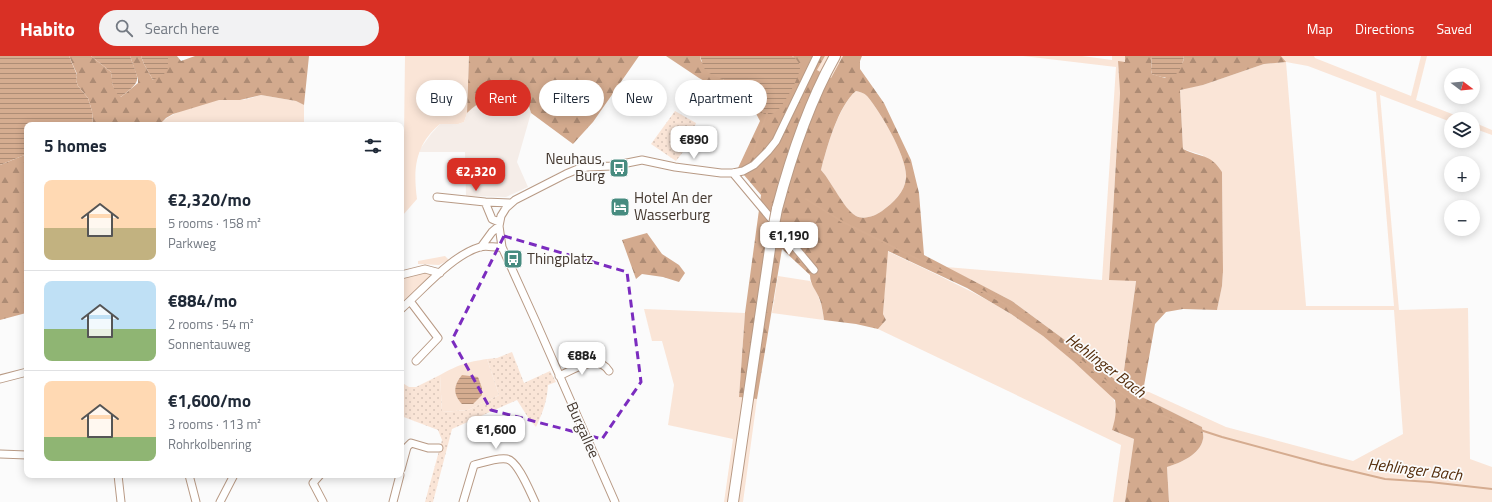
<!DOCTYPE html>
<meta charset="utf-8">
<style>
body{margin:0;font-family:"Titillium Web",sans-serif;background:#f2f2f3;color:#1f2937;height:100vh;display:flex;flex-direction:column;font-size:15px;white-space:nowrap}
*{box-sizing:border-box;margin:0}
p{font-size:13px;color:#747a83}
.icon{flex:none;width:22px;height:22px;fill:none;stroke:currentColor;stroke-width:2;stroke-linecap:round;stroke-linejoin:round}
.map{position:relative;flex:1;overflow:hidden}
.details{position:absolute;left:24px;top:66px;width:380px;height:356px;display:flex;flex-direction:column;background:#fff;border-radius:8px;box-shadow:0 2px 10px #0003}
.details>*{flex:none}
.banner{position:absolute;left:416px;top:24px;width:380px;height:36px;display:flex;gap:8px}
.needle{width:26px;rotate:106deg}
.buttons{position:absolute;left:1444px;top:12px;display:grid;gap:8px}
.buttons a{display:grid;place-items:center;width:36px;height:36px;border-radius:50%;background:#fff;box-shadow:0 2px 10px #0003;font-size:20px}
.price{position:absolute;translate:-50% -34px;padding:0 9px;border-radius:8px;background:#fff;color:#222;font-size:13px;line-height:26px;filter:drop-shadow(0 1px 2px #0008)}
.price::after{content:'';position:absolute;left:50%;top:24px;width:12px;height:9px;margin-left:-6px;background:inherit;clip-path:polygon(0 0,100% 0,50% 100%)}
.price.on{background:#d93025;color:#fff}
ul{padding:0;list-style:none}
li{display:flex;align-items:center;gap:12px;height:100px;padding:0 20px}
li+li{border-top:1px solid #e0e1e3}
li span{display:grid;place-items:center;flex:none;width:112px;height:80px;border-radius:8px;color:#555}
li>.icon{margin-inline-start:auto}
span .icon{width:48px;height:48px;fill:#fffc;stroke-width:1}
li b{font-size:17px}
h2{display:flex;justify-content:space-between;align-items:center;height:48px;padding:0 20px;font-size:17px}
.pill{padding:0 14px;border-radius:18px;background:#fff;box-shadow:0 2px 10px #0003;font-size:14px;line-height:36px}
.pill.on{background:#d93025;color:#fff}
header{display:flex;align-items:center;gap:24px;box-sizing:border-box;height:56px;padding:0 20px;background:#d93025;color:#fff}
header strong{font-size:19px}
nav{display:flex;gap:22px;margin-inline-start:auto;font-size:14px}
.search{width:280px;height:36px;background:#f2f2f3;display:flex;align-items:center;gap:10px;box-sizing:border-box;padding:0 14px;border-radius:22px;color:#747a83;font-size:15px}
.map>svg:first-child{display:block}
.built{fill:#f5ede8}
.grass{fill:#fae5d7;fill-rule:evenodd}
.forest{fill:url(#forest-firs);fill-rule:evenodd}
.park{fill:url(#park-dots)}
.water{fill:url(#water-rules)}
.lines{fill:none;stroke-linecap:round;stroke-linejoin:round}
.stream{stroke:#d5ac90;stroke-width:2}
.street-casing{stroke:#b89a85;stroke-width:9}
.secondary-casing{stroke:#b89a85;stroke-width:12}
.street{stroke:#fff;stroke-width:7}
.secondary{stroke:#fff;stroke-width:10}
.secondary-bridge-casing{stroke:#b89a85;stroke-width:12;stroke-linecap:butt}
.secondary-bridge{stroke:#fff;stroke-width:10}
.marked{fill:none;stroke:#7b2cbf;stroke-width:3;stroke-dasharray:8 5;stroke-linejoin:round}
.labels{text-anchor:middle;stroke-width:3.5;stroke-linejoin:round;paint-order:stroke}
.poi-label{font-size:15px;fill:#44382f;stroke:#fbfbfb;text-anchor:start}
.street-label{font-size:15px;fill:#44382f;stroke:#fbfbfb}
.water-label{font-size:16px;font-style:italic;fill:#532c0a;stroke:#fbfbfb}
</style>
<header>
<strong>Habito</strong>
<div class="search"><svg class="icon" aria-label="search" viewBox="0 0 24 24"><circle cx="10" cy="10" r="6"/><path d="M15 15l6 6"/></svg>Search here</div>
<nav><a>Map</a><a>Directions</a><a>Saved</a></nav>
</header>
<div class="map">
<svg width="1492" height="446" viewBox="0 0 1492 446">
<defs>
<pattern id="forest-firs" width="22" height="20" patternUnits="userSpaceOnUse"><rect width="22" height="20" fill="#d3aa8e"/><path d="M5 1l3.5 6h-7zM16 11l3.5 6h-7z" fill="#ad8b74"/></pattern>
<pattern id="park-dots" width="8" height="8" patternUnits="userSpaceOnUse"><rect width="8" height="8" fill="#fae5d7"/><path d="M2 2h.1M6 6h.1" fill="none" stroke="#d8c5b9" stroke-width="1.8" stroke-linecap="round"/></pattern>
<pattern id="water-rules" width="6" height="5" patternUnits="userSpaceOnUse"><rect width="6" height="5" fill="#d5ac90"/><path d="M0 2.5h6" fill="none" stroke="#ae8d76"/></pattern>
</defs>
<rect width="100%" height="100%" fill="#fbfbfb"/>
<path class="built" d="M 509,32 L 526,40 L 531,57 L 517,106 L 528,131 L 506,141 L 466,140 L 465,96 L 418,96 L 431,78 L 440,68 L 458,68 L 464,66 L 467,57 L 474,50 L 486,42 Z"/>
<path class="grass" d="M 405,0 L 469,0 L 467,57 L 464,66 L 458,68 L 440,68 C 415,89 413,113 417,143 L 403,159 Z
M 825,0 L 843,0 L 831,22 L 817,14 Z
M 1023,0 L 1082,0 L 1112,4 L 1112,0 L 1125,0 L 1125,6 L 1118,6 L 1120,37 L 1109,224 L 1136,224 L 1122,329 L 1073,290 L 1012,245 L 946,211 L 1102,224 L 1116,11 Z
M 1281,0 L 1314,0 L 1315,2 L 1411,40 L 1421,0 L 1427,0 L 1416,44 L 1465,63 L 1451,63 L 1451,66 L 1380,39 L 1399,254 L 1468,252 L 1470,403 L 1492,411 L 1492,446 L 1169,446 L 1167,411 C 1180,407 1200,399 1203,383 C 1204,380 1202,375 1202,371 L 1142,341 L 1142,335 L 1149,336 L 1226,371 L 1353,405 L 1403,378 L 1394,254 L 1217,254 L 1222,230 L 1223,215 L 1222,116 L 1202,99 L 1183,93 L 1180,33 L 1203,29 L 1264,8 L 1285,6 ZM 1286,6 L 1308,10 L 1376,36 L 1394,250 L 1306,250 Z
M 856,35 C 860,36 864,37 867,40 C 880,55 908,102 906,122 C 905,136 893,147 882,155 C 875,160 865,164 856,160 C 843,153 832,126 821,114 C 827,91 838,51 856,35 Z
M 261,39 L 296,45 L 304,49 L 304,69 L 159,69 C 171,56 200,47 218,44 C 225,43 233,44 240,44 C 247,44 254,41 261,39 Z
M 1473,66 L 1492,74 L 1492,79 L 1473,72 Z
M 27,143 L 27,179 L 24,166 Z
M 887,195 C 941,221 996,244 1043,280 C 1067,298 1088,319 1110,338 C 1120,350 1116,361 1112,374 L 1134,383 L 1125,446 L 1113,446 L 1121,389 L 878,273 L 886,264 L 883,258 Z
M 445,200 L 449,204 L 439,209 L 418,208 L 418,205 Z
M 427,216 L 432,220 L 401,248 L 401,221 Z
M 778,220 L 810,225 C 819,238 822,249 824,264 L 772,257 Z
M 644,253 L 745,257 L 739,341 L 757,343 L 743,446 L 724,446 L 733,383 L 668,369 L 674,329 L 662,285 L 652,285 Z
M 487,303 L 499,339 L 468,354 L 442,356 L 440,319 C 458,309 467,306 487,303 Z"/>
<path class="forest" d="M 69,0 L 91,0 L 111,16 L 113,30 L 121,41 L 138,27 L 138,23 L 130,0 L 141,0 L 144,8 L 153,24 L 168,3 L 168,0 L 177,0 L 181,5 L 195,0 L 309,0 L 304,49 L 296,45 L 261,39 L 240,44 L 219,44 L 173,58 L 166,62 L 159,69 L 93,69 L 92,55 L 88,42 L 78,30 L 76,24 L 77,18 Z
M 469,0 L 639,0 L 593,66 L 573,88 L 531,57 L 526,40 L 509,32 C 493,39 479,45 467,57 Z
M 666,0 L 700,0 L 701,5 C 709,12 717,20 726,25 C 739,34 750,34 757,51 L 794,1 L 792,0 L 825,0 L 817,14 L 831,22 L 843,0 L 862,0 L 860,5 L 860,13 L 884,47 L 911,104 L 919,137 L 924,199 L 1012,245 L 1073,290 L 1122,329 L 1136,225 L 1109,224 L 1120,37 L 1118,5 L 1125,6 L 1125,0 L 1152,0 L 1151,14 L 1152,18 L 1165,22 L 1183,6 L 1184,0 L 1281,0 L 1286,6 L 1264,8 L 1203,29 L 1180,34 L 1183,93 C 1201,102 1210,97 1222,116 L 1223,215 L 1222,230 L 1217,254 L 1183,253 L 1166,256 L 1155,268 L 1142,341 L 1202,371 C 1202,374 1204,380 1203,383 C 1200,399 1180,407 1167,411 L 1169,446 L 1125,446 L 1134,383 L 1112,374 C 1115,364 1117,355 1115,344 L 1073,305 L 1043,280 L 1011,258 L 967,232 L 888,195 L 883,258 L 886,264 L 878,273 L 856,268 L 824,264 C 823,257 822,250 820,244 C 817,235 810,229 810,219 L 782,193 L 757,343 L 739,341 L 745,257 L 761,139 L 738,112 L 760,65 L 753,52 L 699,22 ZM 856,35 C 860,36 864,37 867,40 C 880,55 908,102 906,122 C 905,136 893,147 882,155 C 875,160 864,164 856,160 C 843,152 832,126 821,114 C 827,91 838,50 856,35 Z
M 27,98 L 27,143 L 24,166 L 27,179 L 27,255 L 26,257 L 0,264 L 0,109 Z
M 647,177 L 662,198 L 679,209 L 685,217 L 679,226 L 663,221 L 642,218 L 636,223 L 622,184 Z"/>
<path class="park" d="M 675,55 L 696,67 L 689,84 L 689,88 L 676,105 L 651,88 Z
M 512,296 L 524,327 L 550,315 L 556,326 L 548,329 C 547,345 543,356 536,371 L 529,363 L 517,344 L 452,373 L 433,446 L 425,446 L 442,384 L 438,374 L 401,360 L 401,326 L 409,331 L 416,331 L 440,319 L 442,356 L 468,354 L 499,339 L 487,303 L 497,302 Z"/>
<path class="water" d="M 0,0 L 69,0 L 77,19 L 76,24 L 78,30 L 88,42 L 92,55 L 93,69 L 27,69 L 27,98 L 0,109 Z
M 91,0 L 130,0 C 139,26 143,23 121,41 C 112,35 112,26 111,16 Z
M 141,0 L 168,0 L 168,12 L 164,18 L 153,24 L 144,8 Z
M 700,0 L 792,0 C 796,2 800,7 800,12 C 800,20 782,54 774,57 C 772,58 770,58 768,58 C 758,59 758,47 752,41 C 741,30 723,24 709,17 L 704,12 Z
M 1152,0 L 1184,0 C 1181,20 1171,26 1152,18 L 1151,14 Z
M 462,319 L 478,321 L 482,332 L 482,339 L 473,348 L 462,348 C 452,337 454,329 462,319 Z"/>
<g class="lines">
<path class="stream" d="M 752,100 L 767,57
M 806,143 L 841,165 L 986,237 L 1020,257 L 1062,289 L 1118,335 L 1148,354 L 1188,370 L 1222,381 L 1322,408 L 1385,423 L 1430,426 L 1492,433"/>
<defs>
<path id="street" d="M 733,117 L 814,214
M 437,141 L 485,146 L 492,163 L 499,166
M 485,146 L 511,147
M 481,191 L 492,176 L 499,170
M 401,219 L 425,213 L 440,217
M 410,245 L 438,282 L 416,305
M 401,253 C 423,234 452,199 480,191 C 487,189 495,192 502,191
M 559,320 C 573,314 598,297 609,315
M 0,323 L 27,316
M 0,398 L 27,399
M 401,413 L 407,391 L 411,387 L 428,392 L 439,392
M 118,419 L 121,446
M 189,419 L 196,446
M 320,419 L 313,427 L 323,446
M 220,446 L 234,419
M 393,446 L 400,419
M 463,446 L 474,409 C 482,407 498,401 507,403 C 518,405 530,436 535,446
M 615,446 L 536,266 L 502,191 L 499,170 L 501,160 L 506,152 L 515,144 L 566,118 L 578,113 L 587,111 L 612,110 L 642,104 L 675,111 L 721,117 L 733,117 L 743,115 L 754,109 L 768,95 L 776,85 L 817,0"/>
<path id="secondary" d="M 777,153 C 791,100 808,48 835,0
M 733,446 L 772,179"/>
</defs>
<use href="#street" class="street-casing"/>
<use href="#secondary" class="secondary-casing"/>
<use href="#street" class="street"/>
<use href="#secondary" class="secondary"/>
<defs>
<path id="secondary-bridge" d="M 772,179 L 777,153"/>
</defs>
<use href="#secondary-bridge" class="secondary-bridge-casing"/>
<use href="#secondary-bridge" class="secondary-bridge"/>
</g>
<path class="marked" d="M 504,180 L 627,216 L 641,326 L 602,383 L 491,354 L 452,284 Z"/>
<defs>
<symbol id="bus-square" viewBox="-11 -11 22 22"><rect x="-9" y="-9" width="18" height="18" rx="4" fill="#478c80" stroke="#fbfbfb"/><path d="M-5-6H5V4H4V6H2V4H-2V6H-4V4H-5ZM-3.5-4V0h7V-4ZM-3.5 1.2v1.5H-2V1.2ZM2 1.2v1.5H3.5V1.2Z" fill="#fff"/></symbol>
<symbol id="hotel-square" viewBox="-11 -11 22 22"><rect x="-9" y="-9" width="18" height="18" rx="4" fill="#478c80" stroke="#fbfbfb"/><path d="M-6-4.5h1.5V1H6V5H4.5V3h-9V5H-6ZM-4 0a1.8 1.8 0 1 1 3.6 0ZM.5 0V-2.5h3Q6-2.5 6 0Z" fill="#fff"/></symbol>
</defs>
<g fill-rule="evenodd">
<use href="#bus-square" x="608" y="101" width="22" height="22"/>
<use href="#hotel-square" x="609" y="140" width="22" height="22"/>
<use href="#bus-square" x="502" y="192" width="22" height="22"/>
</g>
<g class="labels">
<g class="poi-label">
<text x="605" y="108" text-anchor="end">Neuhaus,<tspan x="605" dy="17">Burg</tspan></text>
<text x="634" y="147">Hotel An der<tspan x="634" dy="17">Wasserburg</tspan></text>
<text x="527" y="208">Thingplatz</text>
</g>
<g class="street-label">
<text transform="translate(583 374) rotate(66)" y="5">Burgallee</text>
</g>
<g class="water-label">
<text transform="translate(1106 309) rotate(37)" y="6">Hehlinger Bach</text>
<text transform="translate(1415 413) rotate(7)" y="6">Hehlinger Bach</text>
</g>
</g>
</svg>
<div class="buttons">
<a><svg class="needle" viewBox="-14 -14 28 28"><path d="M0-13l5 13h-10z" fill="#e53935"/><path d="M0 13l5-13h-10z" fill="#747a83"/></svg></a>
<a><svg class="icon" aria-label="layers" viewBox="0 0 24 24"><path d="M12 4l9 5-9 5-9-5zM3 14l9 5 9-5"/></svg></a>
<a>+</a>
<a>−</a>
</div>
<b class="price" style="left:694px;top:104px">€890</b>
<b class="price on" style="left:476px;top:136px">€2,320</b>
<b class="price" style="left:789px;top:200px">€1,190</b>
<b class="price" style="left:582px;top:320px">€884</b>
<b class="price" style="left:496px;top:394px">€1,600</b>
<div class="banner">
<a class="pill">Buy</a>
<a class="pill on">Rent</a>
<a class="pill">Filters</a>
<a class="pill">New</a>
<a class="pill">Apartment</a>
</div>
<section class="details">
<h2>5 homes<svg class="icon" aria-label="filters" viewBox="0 0 24 24"><path d="M4 7h16M4 17h16"/><circle cx="9" cy="7" r="2"/><circle cx="15" cy="17" r="2"/></svg></h2>
<ul>
<li><span style="background:linear-gradient(#ffd9b3 60%,#c2b280 0)"><svg class="icon" aria-label="home" viewBox="0 0 24 24"><path d="M3 11l9-7 9 7M6 9v11h12V9"/></svg></span><div><b>€2,320/mo</b><p>5 rooms · 158 m²</p><p>Parkweg</p></div></li>
<li><span style="background:linear-gradient(#bfe0f5 60%,#8fb573 0)"><svg class="icon" aria-label="home" viewBox="0 0 24 24"><path d="M3 11l9-7 9 7M6 9v11h12V9"/></svg></span><div><b>€884/mo</b><p>2 rooms · 54 m²</p><p>Sonnentauweg</p></div></li>
<li><span style="background:linear-gradient(#ffd9b3 70%,#8fb573 0)"><svg class="icon" aria-label="home" viewBox="0 0 24 24"><path d="M3 11l9-7 9 7M6 9v11h12V9"/></svg></span><div><b>€1,600/mo</b><p>3 rooms · 113 m²</p><p>Rohrkolbenring</p></div></li>
</ul>
</section>
</div>
